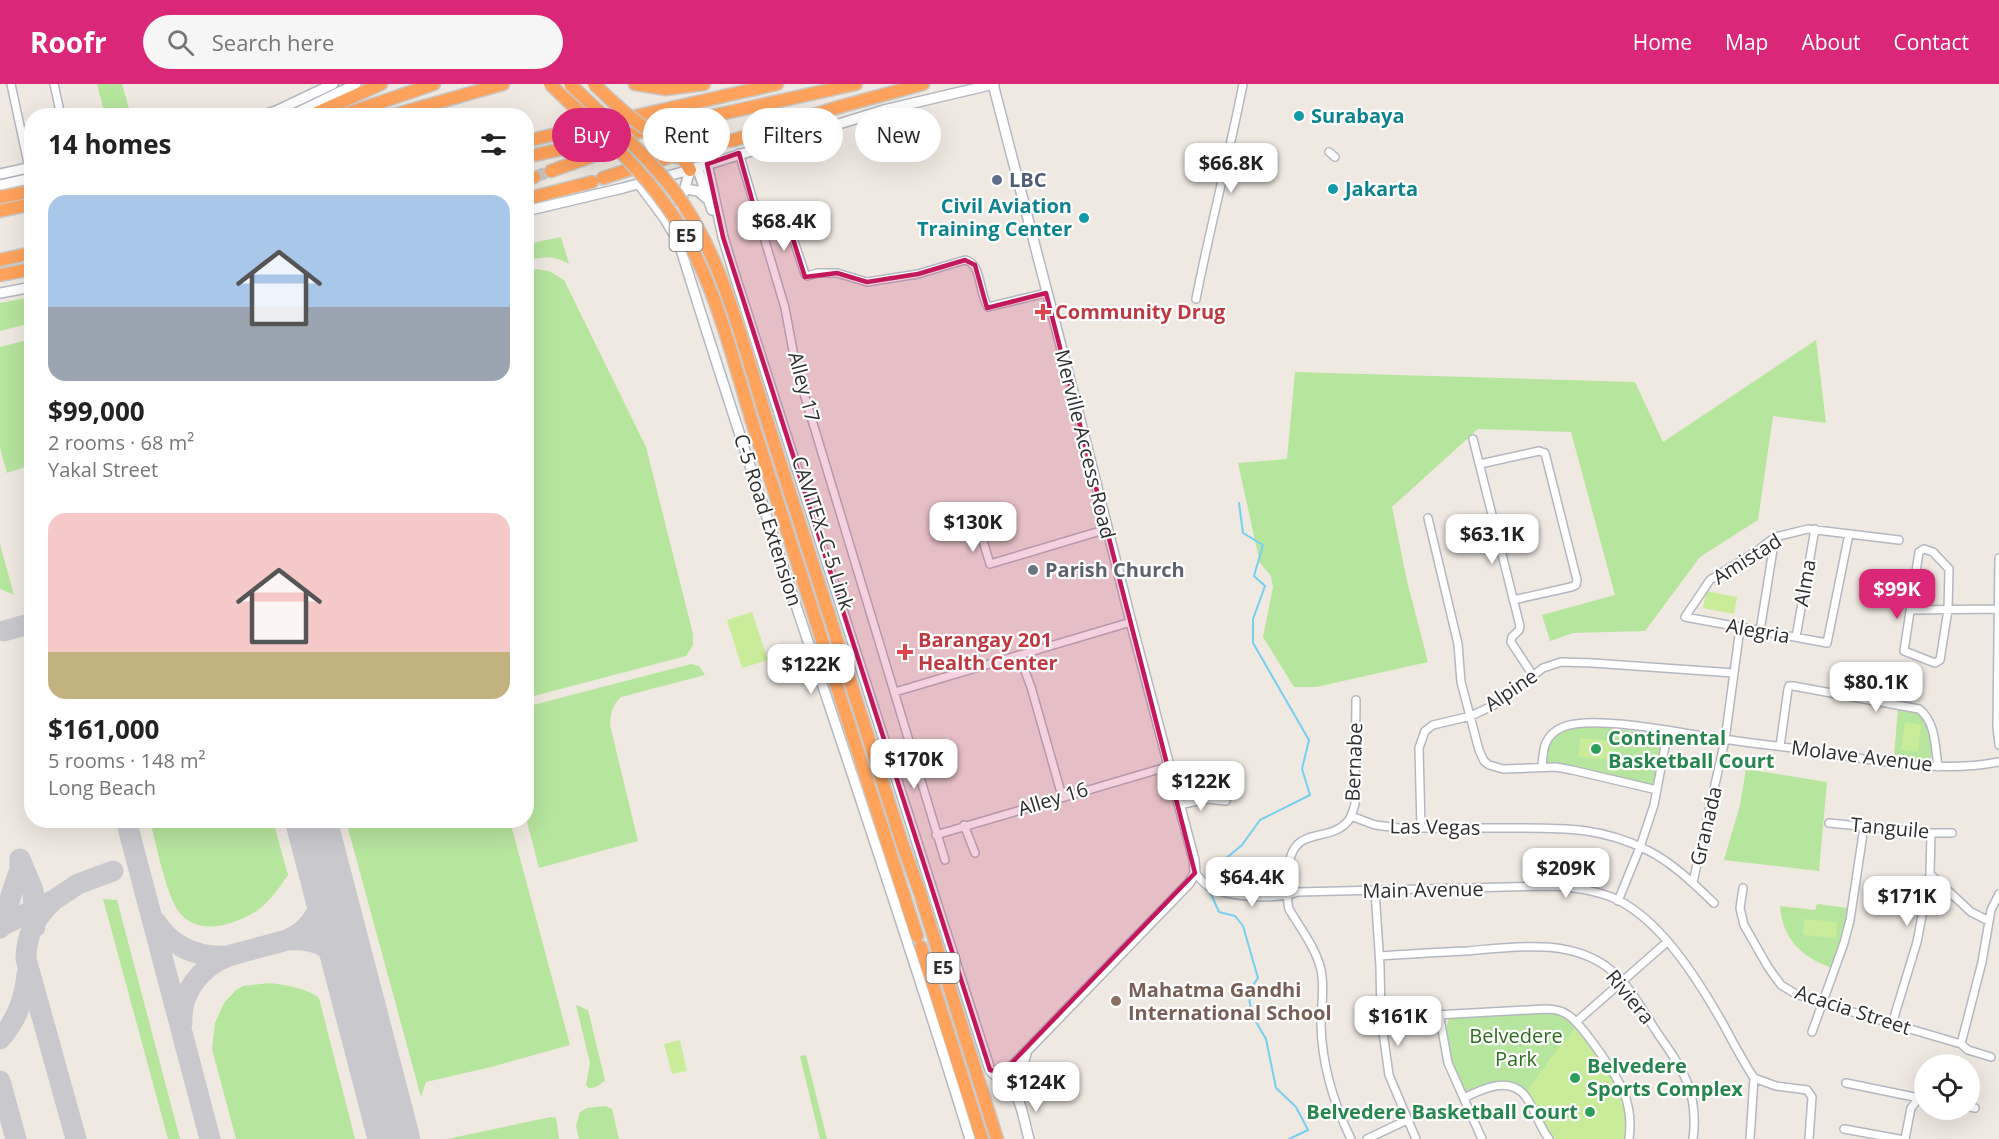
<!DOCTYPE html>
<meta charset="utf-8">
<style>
body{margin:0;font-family:"Open Sans",sans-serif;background:#f6f6f6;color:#222;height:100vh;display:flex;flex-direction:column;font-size:22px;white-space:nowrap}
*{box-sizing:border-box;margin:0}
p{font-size:20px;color:#767676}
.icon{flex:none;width:33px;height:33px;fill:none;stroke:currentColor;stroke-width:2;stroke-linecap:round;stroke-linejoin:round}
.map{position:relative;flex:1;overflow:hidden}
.panel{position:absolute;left:24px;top:24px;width:510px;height:720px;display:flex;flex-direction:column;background:#fff;border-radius:24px;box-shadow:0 6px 24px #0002}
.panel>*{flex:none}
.hud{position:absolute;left:552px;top:24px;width:570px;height:54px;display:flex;gap:12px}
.fabs{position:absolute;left:1914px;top:970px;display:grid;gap:12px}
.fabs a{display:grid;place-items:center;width:66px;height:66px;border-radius:50%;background:#fff;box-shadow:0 6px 24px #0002;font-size:30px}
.price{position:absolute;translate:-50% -51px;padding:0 14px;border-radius:12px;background:#fff;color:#222;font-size:20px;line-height:39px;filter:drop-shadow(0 2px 3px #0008)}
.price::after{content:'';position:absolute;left:50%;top:36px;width:18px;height:14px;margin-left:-9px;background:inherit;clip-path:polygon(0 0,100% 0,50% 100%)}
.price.active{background:#db2777;color:#fff}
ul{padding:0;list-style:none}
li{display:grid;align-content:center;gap:12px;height:318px;padding:0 24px}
li span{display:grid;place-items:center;height:186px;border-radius:18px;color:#555}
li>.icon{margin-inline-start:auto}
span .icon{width:108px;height:108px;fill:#fffc;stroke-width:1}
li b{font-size:26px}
h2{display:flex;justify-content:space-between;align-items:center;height:72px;padding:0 24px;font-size:26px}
.tag{padding:0 21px;border-radius:27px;background:#fff;box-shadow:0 6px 24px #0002;font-size:21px;line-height:54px}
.tag.active{background:#db2777;color:#fff}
header{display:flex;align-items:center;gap:36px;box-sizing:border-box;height:84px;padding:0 30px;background:#db2777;color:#fff}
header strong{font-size:28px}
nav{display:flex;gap:33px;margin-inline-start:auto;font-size:21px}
.search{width:420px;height:54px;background:#f6f6f6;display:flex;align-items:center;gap:15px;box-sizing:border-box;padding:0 21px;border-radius:33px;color:#767676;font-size:22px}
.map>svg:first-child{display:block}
.green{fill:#b6e59e}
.pitch{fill:#c9ec9a}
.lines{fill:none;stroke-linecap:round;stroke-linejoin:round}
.stream{stroke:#75cff0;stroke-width:2}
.taxiway{stroke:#c9c8cc;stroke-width:21}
.runway{stroke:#c9c8cc;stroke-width:52}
.highway-tunnel{stroke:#c8c4bd;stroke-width:12;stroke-dasharray:12 6;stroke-linecap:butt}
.street-casing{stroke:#b4b7c1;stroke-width:10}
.secondary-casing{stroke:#b4b7c1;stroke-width:12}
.highway-casing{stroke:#c9c9c9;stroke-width:15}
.street{stroke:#fff;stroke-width:7}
.secondary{stroke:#fff;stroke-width:9}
.highway{stroke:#ffa35c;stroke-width:12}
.highway-bridge-casing{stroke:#c9c9c9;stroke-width:15;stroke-linecap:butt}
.highway-bridge{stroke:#ffa35c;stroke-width:12}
.marked{fill:#c2185b;fill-opacity:0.2;stroke:#c2185b;stroke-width:4.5;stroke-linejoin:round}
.culture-dot{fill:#0f9aa8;stroke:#fff;stroke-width:2}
.service-dot{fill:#5c6f8a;stroke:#fff;stroke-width:2}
.health-dot{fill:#e0444e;stroke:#fff;stroke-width:2}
.worship-dot{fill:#6b7280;stroke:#fff;stroke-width:2}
.leisure-dot{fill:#2e9e5b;stroke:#fff;stroke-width:2}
.education-dot{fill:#8d6e63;stroke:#fff;stroke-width:2}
.labels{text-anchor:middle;stroke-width:4.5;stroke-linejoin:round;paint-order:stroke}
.shield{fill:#fff;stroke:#6d6d6d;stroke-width:1.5}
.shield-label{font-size:18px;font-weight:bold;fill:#2e2e2e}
.culture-label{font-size:20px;font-weight:bold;fill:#0d838f;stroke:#fff;text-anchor:start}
.service-label{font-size:20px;font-weight:bold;fill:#4e5e75;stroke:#fff;text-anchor:start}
.health-label{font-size:20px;font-weight:bold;fill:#be3a42;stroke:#fff;text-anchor:start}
.street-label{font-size:20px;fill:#2e2e2e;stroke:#fff}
.worship-label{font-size:20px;font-weight:bold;fill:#5b616d;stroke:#fff;text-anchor:start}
.leisure-label{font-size:20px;font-weight:bold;fill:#27864d;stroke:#fff;text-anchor:start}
.education-label{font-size:20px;font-weight:bold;fill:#785e54;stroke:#fff;text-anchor:start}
.park-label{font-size:20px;fill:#2c6e1b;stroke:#fff}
</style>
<header>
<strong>Roofr</strong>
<div class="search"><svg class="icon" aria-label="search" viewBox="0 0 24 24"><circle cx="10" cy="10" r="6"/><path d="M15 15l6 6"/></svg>Search here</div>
<nav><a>Home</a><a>Map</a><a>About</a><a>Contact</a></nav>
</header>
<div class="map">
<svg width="1999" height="1055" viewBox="0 0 1999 1055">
<rect width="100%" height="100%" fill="#efe9e1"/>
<path class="green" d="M 97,0 L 122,0 L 131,31 L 105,31 Z
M 561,153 L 569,180 C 554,171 544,173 527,176 L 527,160 Z
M 536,185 L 549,187 L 564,196 L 646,363 L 693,550 L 693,561 L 686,572 L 530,613 L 533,621 L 691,580 L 699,582 L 705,591 L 621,613 C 612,621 611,628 610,641 L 638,757 L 539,784 L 526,734 L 526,188 Z
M 31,213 L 31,239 L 0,247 L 0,219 Z
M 31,255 L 31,381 L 7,389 L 0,364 L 0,263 Z
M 1816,256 L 1826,339 L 1773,332 L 1758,436 L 1700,473 L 1645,547 L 1573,549 L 1550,557 L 1542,531 L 1615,511 L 1571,348 L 1478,345 L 1392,423 L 1407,497 L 1428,578 L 1316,603 L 1294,603 L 1263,553 L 1273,503 L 1271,492 L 1260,479 L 1238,379 L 1287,375 L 1295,288 L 1635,298 L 1663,358 Z
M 0,460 L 14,511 L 0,505 Z
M 1898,624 C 1904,625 1913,625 1917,629 C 1931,638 1932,660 1931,675 L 1924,677 L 1894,673 Z
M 1594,642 L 1662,651 L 1653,701 L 1573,683 L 1546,680 C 1548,644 1563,645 1594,642 Z
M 1746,685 L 1827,698 L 1819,787 L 1724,776 L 1740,721 Z
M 150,737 L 273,737 L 288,791 C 279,804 270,817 258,826 C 236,841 198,853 179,828 C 166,811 156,759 150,737 Z
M 346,737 L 510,737 L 570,961 L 491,983 L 426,998 L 421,1013 Z
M 103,815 L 117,816 L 180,1055 L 168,1055 Z
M 1817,820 L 1849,824 L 1842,858 L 1832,884 C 1803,874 1782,855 1780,822 L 1815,826 Z
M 269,899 C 285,901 307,904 319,914 L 355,1055 L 236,1055 L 212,965 L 215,939 L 224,919 L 236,906 L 243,902 Z
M 576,921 L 588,926 L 605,996 C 600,1001 596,1004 589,1004 L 586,1001 L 590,979 Z
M 1546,927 L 1567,934 L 1577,942 L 1555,1055 L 1551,1051 C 1543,1038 1537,1020 1528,1009 C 1512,989 1484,1000 1465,1008 C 1461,1000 1453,991 1450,982 C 1447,971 1444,942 1450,933 Z
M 806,971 L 827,1055 L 820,1055 L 800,972 Z
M 606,1022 L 612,1025 L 619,1055 L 579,1055 L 576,1042 L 580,1028 L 587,1024 Z
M 551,1033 L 556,1034 L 559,1055 L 447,1055 Z"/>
<path class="pitch" d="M 1706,507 L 1737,513 L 1734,530 L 1703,524 Z
M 752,528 L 768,576 L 742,584 L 727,536 Z
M 1905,638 L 1921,641 L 1918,668 L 1901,665 Z
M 1580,654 L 1613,657 L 1611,676 L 1578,673 Z
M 1804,835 L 1837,838 L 1836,854 L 1803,851 Z
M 1577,942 C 1594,965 1625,997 1627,1027 C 1628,1036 1626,1046 1626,1055 L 1555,1055 C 1541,1042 1539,1022 1527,1007 L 1550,975 Z
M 680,956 L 687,987 L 672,990 L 664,960 Z"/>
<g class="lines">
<path class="stream" d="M 1239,419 L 1243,449 L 1263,461 L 1254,492 L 1265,502 L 1253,535 L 1253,559 L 1309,656 L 1302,685 L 1310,711 L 1260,736 L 1242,761 L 1218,781 L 1210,808 L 1219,828 L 1235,832 L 1243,842 L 1258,894 L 1248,908 L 1252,931 L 1266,955 L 1276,1004 L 1296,1023 L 1308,1046 L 1289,1055"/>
<path class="taxiway" d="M 4,547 L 32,539
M 126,736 L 210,1055
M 20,775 L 33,806 L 35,843
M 325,789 C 325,819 315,844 287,856 C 324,853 335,868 353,896
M 54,816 C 36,832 26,850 26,875 L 76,1055
M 155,837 C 172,863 197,874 228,872 C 201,883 180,908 182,939
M 1,842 L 54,816 L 78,800 L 113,787
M 0,844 L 20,785 L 20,775
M 228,872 L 287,856
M 0,955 C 16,937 25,914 27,890
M 0,997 L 16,1055"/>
<path class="runway" d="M 311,736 L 394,1055"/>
<path class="highway-tunnel" d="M 534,93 L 551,87"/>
<defs>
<path id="street" d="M 11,0 L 29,84
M 54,0 L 61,32
M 1329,68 L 1335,73
M 739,69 L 785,224 L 796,283 L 945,776
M 759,141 C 769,138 778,133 788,139 L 805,190 L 807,192 L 818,189 L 837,189 L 867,198 L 918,190 L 965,176 C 982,179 979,210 988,223 L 1046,209
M 1196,215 C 1210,143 1229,72 1243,0
M 1473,355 L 1520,542 L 1519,546 L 1512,553 L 1511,558 L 1532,590
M 1480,380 L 1539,367 L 1545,369 L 1577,496 L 1576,501 L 1571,503 L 1513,516
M 974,427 L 990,480 L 1107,445
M 1428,434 L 1458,560 L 1461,598 L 1479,666 L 1484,677 L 1489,681 L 1503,685 L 1556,683 L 1572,686 L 1657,706
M 1849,450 L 1827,559 L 1685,533 L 1710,496 L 1757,467 L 1775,453 L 1808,445 L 1899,456
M 1924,465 L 1933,468 L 1949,485 L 1948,526 L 1940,576 L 1935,579 L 1904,567 L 1919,468 Z
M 1999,474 L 1997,642 L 1999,661
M 1911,526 L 1999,525
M 1760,547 L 1775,453
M 1796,553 L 1815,445
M 1019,571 L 1031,603 L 1062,712
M 895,608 L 1131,538
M 1780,662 L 1788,605 L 1789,602 L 1793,602 L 1919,625 C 1936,638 1935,663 1938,683
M 1542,683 C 1543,665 1544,651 1563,643 C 1589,632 1661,645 1690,650 C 1731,657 1772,661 1813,667 C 1874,676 1937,690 1999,678
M 1179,721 L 1207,715 L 1226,717
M 1351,732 L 1375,741 L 1399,744 C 1433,744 1467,744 1501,744 C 1556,744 1598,741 1649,767 C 1674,780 1694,800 1714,819
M 1829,739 L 1931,749 L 1952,749
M 964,741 L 975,769
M 1421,744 L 1419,664 L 1425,647 L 1433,641 L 1471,632 L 1494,621 L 1543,584 L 1561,578 L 1593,579 L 1734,589
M 936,751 L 1170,682
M 1195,789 C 1199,793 1203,799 1208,802 C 1230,814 1275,816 1298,808 L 1550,802 C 1573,803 1597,806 1618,816 C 1662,838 1698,896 1722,938 C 1732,956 1742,976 1754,994 L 1776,1002 L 1807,1006 L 1812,1013 L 1809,1055
M 1930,790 L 1971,828 L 1989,837
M 1693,798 L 1725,656 L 1740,544
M 1743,804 L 1740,824 L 1744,841 L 1768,883 L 1781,901 L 1796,910 L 1822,919 L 1961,960 L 1968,966 L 1991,973
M 1226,805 L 1292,806
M 1375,807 L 1380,882 L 1381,934 L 1389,991 L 1416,1055
M 1618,817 L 1640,763 L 1654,721 L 1668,646
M 1380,872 C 1409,870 1438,868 1467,867 C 1514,863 1572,853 1612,887 C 1631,903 1644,929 1658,950 C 1683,985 1699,1009 1693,1055
M 1439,929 L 1448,979 L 1482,1055
M 1381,934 L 1546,925 C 1554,925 1561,926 1568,931 C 1582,940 1618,993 1624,1009 C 1630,1024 1631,1040 1629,1055
M 1576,938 L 1667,858
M 1892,940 L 1917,858 L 1930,790 L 1931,749
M 1812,948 L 1844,859 L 1850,836 L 1864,743
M 1961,960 L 1982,878 L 1991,826 L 1999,810
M 1846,999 L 1924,1015
M 1464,1014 C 1482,1005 1510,991 1526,1013 C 1535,1026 1539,1042 1549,1055
M 1970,1023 L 1975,1024
M 1844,1045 L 1899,1055
M 1351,1055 C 1333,1018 1322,982 1321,941 C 1321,922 1325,904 1321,886 C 1316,864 1300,844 1289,825 C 1286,814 1288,803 1288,792 C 1289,737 1327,762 1348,737 C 1352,732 1353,726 1355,720 L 1356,616
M 1367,1055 L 1407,1036
M 1750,1055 L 1754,994
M 1905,1055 L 1911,1024 L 1919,1014"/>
<path id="secondary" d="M 260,32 L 276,27 L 333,0
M 290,32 L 356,0
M 707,80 L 723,153 L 733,186 L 990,986 C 996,994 1003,995 1009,1001 C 1022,1015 1024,1038 1029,1055
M 697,83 L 712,126
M 0,90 L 32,83
M 639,100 L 665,135 L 679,159 C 771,459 878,755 970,1055
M 0,101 L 32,94
M 685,105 L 698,107 L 707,115
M 526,127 L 623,104 L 690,86 L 884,26 L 994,0
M 678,141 L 680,121 L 690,86
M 0,209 L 32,203
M 990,986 L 998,990 L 1011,983 L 1189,799 L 1195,789 L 1194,776 L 1131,538 L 1073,308 L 993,0
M 1017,1012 L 1020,989 L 1026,970"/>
<path id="highway" d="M 635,0 L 666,5 L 704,0
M 310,32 L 381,0
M 340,32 L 434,0
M 390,32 L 503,0
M 526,57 L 777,0
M 695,60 L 734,56 L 842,22 L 923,0
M 526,73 L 856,0
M 551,87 L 607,67 L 623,57
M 603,94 L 672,72 L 683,74 L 690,86
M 526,96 L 534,93
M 0,113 L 32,107
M 526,115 L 592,98
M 0,127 L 32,120
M 0,176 L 32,169
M 0,191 L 32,185
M 768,340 L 902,759 L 920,809 L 997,1055
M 754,344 L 917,852
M 921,863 L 982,1055"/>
</defs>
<use href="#street" class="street-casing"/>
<use href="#secondary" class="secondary-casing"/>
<use href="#highway" class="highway-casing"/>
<use href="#street" class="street"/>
<use href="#secondary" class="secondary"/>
<use href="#highway" class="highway"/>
<defs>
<path id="highway-bridge" d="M 550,0 C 590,39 635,77 667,123 C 713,187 731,270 754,344
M 570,0 C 606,35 645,69 675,108 C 723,172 744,264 768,340
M 594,0 C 624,28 651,58 695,60"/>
</defs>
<use href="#highway-bridge" class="highway-bridge-casing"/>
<use href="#highway-bridge" class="highway-bridge"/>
</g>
<path class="marked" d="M 739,69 L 759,141 L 776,136 L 788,139 L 805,193 L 837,189 L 867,198 L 918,190 L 965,176 L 975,181 L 987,224 L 1046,209 L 1195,789 L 1002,989 L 990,986 L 723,153 L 707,80 Z"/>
<g class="culture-dot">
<circle cx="1299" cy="32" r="6"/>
<circle cx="1333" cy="105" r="6"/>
<circle cx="1084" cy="134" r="6"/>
</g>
<circle class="service-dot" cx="997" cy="96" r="6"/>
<g class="health-dot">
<path d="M1040 219h6v6h6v6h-6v6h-6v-6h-6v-6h6z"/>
<path d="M902 559h6v6h6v6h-6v6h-6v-6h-6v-6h6z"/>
</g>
<circle class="worship-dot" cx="1033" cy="486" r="6"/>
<g class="leisure-dot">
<circle cx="1596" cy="665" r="6"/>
<circle cx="1575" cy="994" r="6"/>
<circle cx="1590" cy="1028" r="6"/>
</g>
<circle class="education-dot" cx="1116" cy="917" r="6"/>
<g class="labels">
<g class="shield">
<rect x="669.5" y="137" width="33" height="30" rx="4.5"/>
<rect x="926.5" y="869" width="33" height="30" rx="4.5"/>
</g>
<g class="shield-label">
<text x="686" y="158">E5</text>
<text x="943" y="890">E5</text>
</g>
<g class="culture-label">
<text x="1311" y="39">Surabaya</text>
<text x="1345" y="112">Jakarta</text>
<text x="1072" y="129" text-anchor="end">Civil Aviation<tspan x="1072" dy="23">Training Center</tspan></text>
</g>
<g class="service-label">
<text x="1009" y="103">LBC</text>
</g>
<g class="health-label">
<text x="1055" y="235">Community Drug</text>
<text x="918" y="563">Barangay 201<tspan x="918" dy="23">Health Center</tspan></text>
</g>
<g class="street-label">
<text transform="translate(804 303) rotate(75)" y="7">Alley 17</text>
<text transform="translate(1085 360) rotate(76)" y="7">Merville Access Road</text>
<text transform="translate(768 436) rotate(72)" y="7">C-5 Road Extension</text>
<text transform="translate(823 449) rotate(72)" y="7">CAVITEX–C-5 Link</text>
<text transform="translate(1747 475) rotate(-32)" y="7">Amistad</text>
<text transform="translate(1805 499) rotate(-80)" y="7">Alma</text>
<text transform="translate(1758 547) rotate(10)" y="7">Alegria</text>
<text transform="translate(1511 606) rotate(-34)" y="7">Alpine</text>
<text transform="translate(1862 672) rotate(7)" y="7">Molave Avenue</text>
<text transform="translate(1354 678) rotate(-88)" y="7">Bernabe</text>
<text transform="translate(1053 715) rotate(-17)" y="7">Alley 16</text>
<text transform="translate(1706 742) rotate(-77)" y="7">Granada</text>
<text transform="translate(1435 743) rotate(1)" y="7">Las Vegas</text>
<text transform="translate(1890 744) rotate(5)" y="7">Tanguile</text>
<text transform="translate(1423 806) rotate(-1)" y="7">Main Avenue</text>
<text transform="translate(1630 913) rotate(51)" y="7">Riviera</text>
<text transform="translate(1853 926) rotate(18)" y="7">Acacia Street</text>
</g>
<g class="worship-label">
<text x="1045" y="493">Parish Church</text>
</g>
<g class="leisure-label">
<text x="1608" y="661">Continental<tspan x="1608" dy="23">Basketball Court</tspan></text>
<text x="1587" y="989">Belvedere<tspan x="1587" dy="23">Sports Complex</tspan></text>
<text x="1578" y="1035" text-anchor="end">Belvedere Basketball Court</text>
</g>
<g class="education-label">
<text x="1128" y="913">Mahatma Gandhi<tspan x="1128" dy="23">International School</tspan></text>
</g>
<g class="park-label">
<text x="1516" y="959">Belvedere<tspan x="1516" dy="23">Park</tspan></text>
</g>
</g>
</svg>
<div class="fabs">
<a><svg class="icon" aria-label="locate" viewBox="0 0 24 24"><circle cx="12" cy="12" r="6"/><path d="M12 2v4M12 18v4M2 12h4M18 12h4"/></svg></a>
</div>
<b class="price" style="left:1231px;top:110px">$66.8K</b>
<b class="price" style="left:784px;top:168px">$68.4K</b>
<b class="price" style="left:973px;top:469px">$130K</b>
<b class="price" style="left:1492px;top:481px">$63.1K</b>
<b class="price active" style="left:1897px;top:536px">$99K</b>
<b class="price" style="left:811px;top:611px">$122K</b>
<b class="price" style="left:1876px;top:629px">$80.1K</b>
<b class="price" style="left:914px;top:706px">$170K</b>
<b class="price" style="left:1201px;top:728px">$122K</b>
<b class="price" style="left:1566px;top:815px">$209K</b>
<b class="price" style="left:1252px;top:824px">$64.4K</b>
<b class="price" style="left:1907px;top:843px">$171K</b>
<b class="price" style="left:1398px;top:963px">$161K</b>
<b class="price" style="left:1036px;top:1029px">$124K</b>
<div class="hud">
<a class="tag active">Buy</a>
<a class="tag">Rent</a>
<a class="tag">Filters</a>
<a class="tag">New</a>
</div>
<section class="panel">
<h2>14 homes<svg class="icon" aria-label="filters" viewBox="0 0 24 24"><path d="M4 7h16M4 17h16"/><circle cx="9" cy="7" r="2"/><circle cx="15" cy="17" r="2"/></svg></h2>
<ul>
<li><span style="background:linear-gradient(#a9c7e8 60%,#9aa5b1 0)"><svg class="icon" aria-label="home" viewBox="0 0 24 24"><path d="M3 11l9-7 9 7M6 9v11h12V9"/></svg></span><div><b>$99,000</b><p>2 rooms · 68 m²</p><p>Yakal Street</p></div></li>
<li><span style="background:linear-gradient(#f6c9c9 75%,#c2b280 0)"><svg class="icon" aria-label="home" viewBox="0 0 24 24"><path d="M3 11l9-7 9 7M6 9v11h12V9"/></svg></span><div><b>$161,000</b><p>5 rooms · 148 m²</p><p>Long Beach</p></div></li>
</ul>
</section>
</div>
